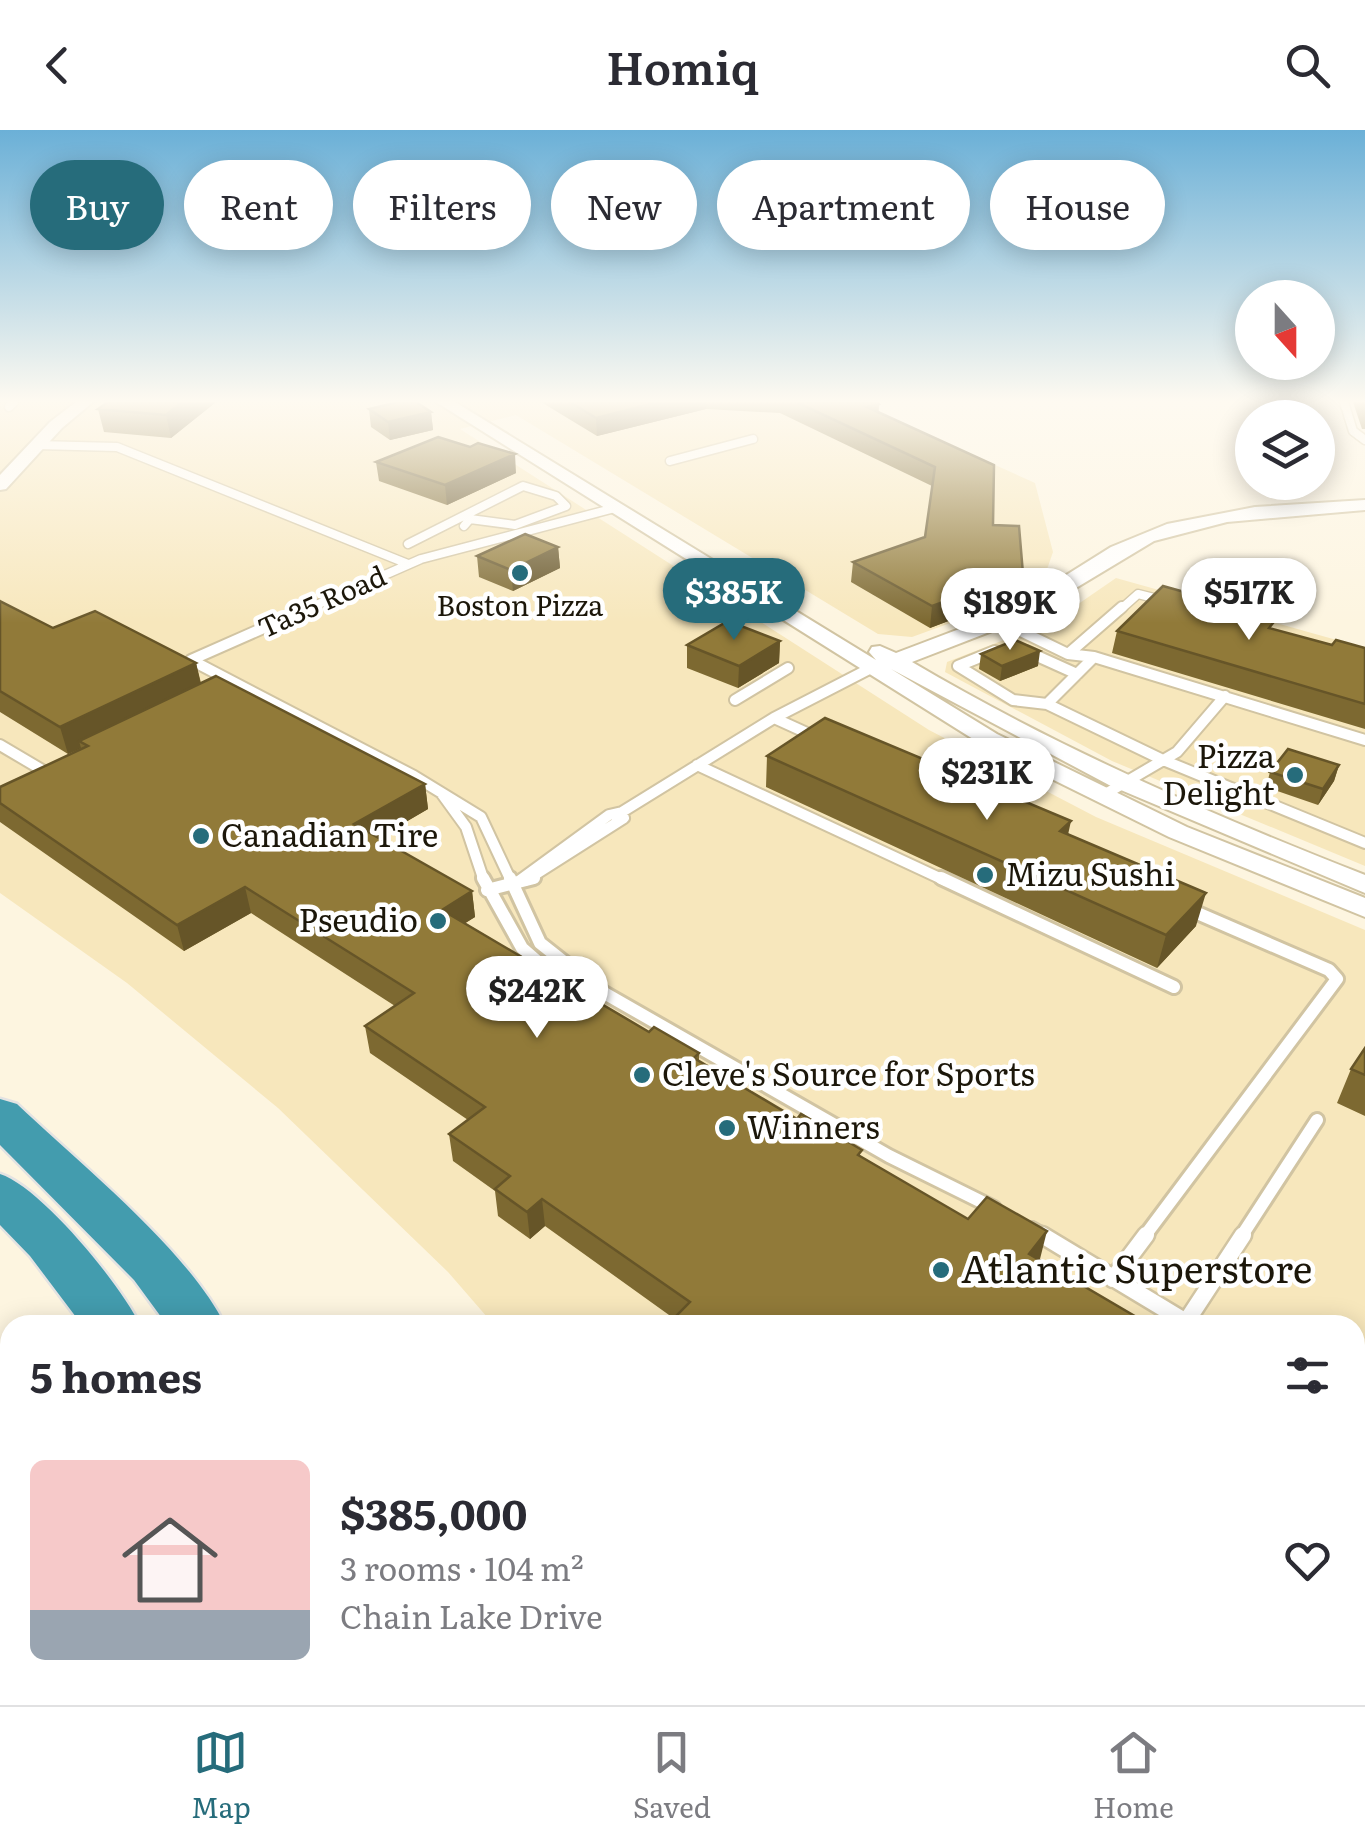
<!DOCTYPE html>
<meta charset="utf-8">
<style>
body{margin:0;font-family:Literata,serif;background:#f2f2f3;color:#2b2b33;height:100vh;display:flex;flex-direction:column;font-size:38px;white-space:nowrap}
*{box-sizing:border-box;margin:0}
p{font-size:32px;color:#7c7c81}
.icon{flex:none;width:55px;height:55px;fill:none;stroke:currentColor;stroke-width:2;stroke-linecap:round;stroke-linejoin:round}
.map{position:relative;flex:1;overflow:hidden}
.details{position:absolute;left:0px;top:1185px;width:1365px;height:390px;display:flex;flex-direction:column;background:#fff;border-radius:30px 30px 0 0;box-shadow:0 5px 25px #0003}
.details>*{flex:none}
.guide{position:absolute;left:30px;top:30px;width:1305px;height:90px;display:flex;gap:20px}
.needle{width:65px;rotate:159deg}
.tools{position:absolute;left:1235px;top:150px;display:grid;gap:20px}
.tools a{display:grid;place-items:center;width:100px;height:100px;border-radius:50%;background:#fff;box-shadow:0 5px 25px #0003;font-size:50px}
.price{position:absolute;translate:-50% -85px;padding:0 22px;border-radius:35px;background:#fff;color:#222;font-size:32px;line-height:65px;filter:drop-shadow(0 2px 5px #0008)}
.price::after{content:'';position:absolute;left:50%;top:60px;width:30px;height:22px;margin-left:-15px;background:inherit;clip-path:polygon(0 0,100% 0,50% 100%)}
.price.current{background:#266c7b;color:#fff}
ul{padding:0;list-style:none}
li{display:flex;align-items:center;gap:30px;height:250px;padding:0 30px}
li span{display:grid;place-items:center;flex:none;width:280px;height:200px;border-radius:15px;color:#555}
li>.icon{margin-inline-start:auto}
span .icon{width:120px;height:120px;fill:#fffc;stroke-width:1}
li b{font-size:42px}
h2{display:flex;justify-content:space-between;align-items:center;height:120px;padding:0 30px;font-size:42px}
.chip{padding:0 35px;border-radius:45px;background:#fff;box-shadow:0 5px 25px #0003;font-size:35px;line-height:90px}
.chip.current{background:#266c7b;color:#fff}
header{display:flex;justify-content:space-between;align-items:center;height:130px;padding:0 30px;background:#fff;font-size:45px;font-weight:600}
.dock{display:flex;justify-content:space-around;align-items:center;height:140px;border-top:2px solid #e1e1e2;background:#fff;font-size:28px;color:#7c7c81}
.dock a{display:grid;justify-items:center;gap:5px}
.dock .current{color:#266c7b}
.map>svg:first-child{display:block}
.built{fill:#f7e7bc}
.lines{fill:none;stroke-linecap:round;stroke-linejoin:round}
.service-far3-casing{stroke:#d1c4a2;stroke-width:11}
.service-far2-casing{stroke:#d1c4a2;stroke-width:14}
.service-far1-casing{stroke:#d1c4a2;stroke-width:18}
.service-casing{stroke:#d1c4a2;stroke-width:21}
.tertiary-casing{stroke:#d1c4a2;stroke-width:4}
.motorway-casing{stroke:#e4e3e2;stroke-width:5}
.service-far3{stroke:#fff;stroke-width:8}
.service-far2{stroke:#fff;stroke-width:10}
.service-far1{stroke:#fff;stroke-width:12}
.service{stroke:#fff;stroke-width:16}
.tertiary{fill:#fff;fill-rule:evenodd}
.motorway{fill:#439cae;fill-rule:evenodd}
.wall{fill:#7d6931}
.shaded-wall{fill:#665528}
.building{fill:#917a39;stroke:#665528;stroke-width:2.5}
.poi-dot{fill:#266c7b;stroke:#fff;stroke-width:4}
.labels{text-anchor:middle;stroke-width:9;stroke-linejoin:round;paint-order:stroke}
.far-street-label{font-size:28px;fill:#1c170a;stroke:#fff}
.far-poi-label{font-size:28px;fill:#1c170a;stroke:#fff}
.poi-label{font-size:32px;fill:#1c170a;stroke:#fff;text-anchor:start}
.near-poi-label{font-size:38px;fill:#1c170a;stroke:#fff;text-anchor:start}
</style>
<header><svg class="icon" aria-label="back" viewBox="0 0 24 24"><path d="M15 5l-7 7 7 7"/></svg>Homiq<svg class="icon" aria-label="search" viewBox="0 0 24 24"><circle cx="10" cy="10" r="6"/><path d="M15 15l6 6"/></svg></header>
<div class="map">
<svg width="1365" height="1575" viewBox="0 0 1365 1575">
<rect width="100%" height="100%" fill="#fdf5e0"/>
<path class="built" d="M 0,272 L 855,272 L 1035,353 L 1053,422 L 1044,448 L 1008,472 L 912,507 L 878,504 L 516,285 L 460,299 L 929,600 L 1096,687 L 1365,800 L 1365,1575 L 817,1575 L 809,1565 L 1355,1565 L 1355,1195 L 494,1195 L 448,1142 L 278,978 L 127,853 L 0,763 Z
M 1116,448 L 1365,518 L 1365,736 L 1112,631 L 945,542 L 947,532 L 1055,490 Z"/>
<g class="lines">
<defs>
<path id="service-far3" d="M 1344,272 L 1353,301 L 1365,310
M 9,277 L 14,272
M 36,315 L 117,317 L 408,434
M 670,331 L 753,309
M 408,414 L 523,356 L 556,366 L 566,376 L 515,395 L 470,389 L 464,396
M 305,480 L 421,429 L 615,378
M 1120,480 L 1138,464 L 1166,471"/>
<path id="service-far2" d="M 1002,492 L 1068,524 L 1094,527 L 1365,610
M 995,521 L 958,536 L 1013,570 L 1047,574
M 1026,521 L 1077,544
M 1068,524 L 1122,477
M 1094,527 L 1047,574 L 1163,630 L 1365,713
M 191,530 L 414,646 L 481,687 L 511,751
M 191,530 L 311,477
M 735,570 L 788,538
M 774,588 L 818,608
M 0,615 L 49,644
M 697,635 L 946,751
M 442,664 L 466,697 L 484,751
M 1102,666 L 1177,622 L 1225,566
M 520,750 L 609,685 L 622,682 L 774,588 L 871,538
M 525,751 L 624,688 L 622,682"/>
<path id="service-far1" d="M 483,748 L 522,818 L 545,838 L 599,860 L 889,1026 L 994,1078
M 510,748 L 540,813 L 588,851
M 941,748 L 1174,857
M 487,760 L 534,748
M 1032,1099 L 1046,1107
M 1144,1107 L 1337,849 L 1329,840 L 1188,779
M 1241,1107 L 1317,990"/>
<path id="service" d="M 1042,1105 L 1191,1195
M 1113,1149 L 1146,1105
M 1186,1192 L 1243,1105
M 1355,1277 L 1365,1282"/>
<path id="tertiary" d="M 76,272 L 93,272 L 62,298 L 6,359 L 0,360 L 0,345 L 50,292 Z
M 436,272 L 455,272 L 876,530 L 869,522 L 872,517 L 880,516 L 896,523 L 1012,479 L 1111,417 L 1167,394 L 1255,377 L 1365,370 L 1365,380 L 1227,392 L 1154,411 L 1026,488 L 912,532 C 1056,617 1209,684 1365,745 L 1365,763 L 1109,655 L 891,539 L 997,604 L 1187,697 L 1365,768 L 1365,787 L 1169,707 L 981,614 Z"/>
<path id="motorway" d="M 0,969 L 17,974 C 79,1033 188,1120 225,1195 L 167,1195 L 134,1150 L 0,1015 Z
M 0,1044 C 41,1057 121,1155 140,1195 L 82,1195 L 30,1126 L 0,1095 Z
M 341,1565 L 409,1565 L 413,1575 L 345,1575 Z
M 443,1565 L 553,1565 L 557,1575 L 447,1575 Z"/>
</defs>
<use href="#service-far3" class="service-far3-casing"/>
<use href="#service-far2" class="service-far2-casing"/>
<use href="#service-far1" class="service-far1-casing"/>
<use href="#service" class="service-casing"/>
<use href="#tertiary" class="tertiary-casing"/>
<use href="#motorway" class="motorway-casing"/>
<use href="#service-far3" class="service-far3"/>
<use href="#service-far2" class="service-far2"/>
<use href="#service-far1" class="service-far1"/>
<use href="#service" class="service"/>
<use href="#tertiary" class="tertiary"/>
<use href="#motorway" class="motorway"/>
</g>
<path class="wall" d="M 216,272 L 171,308 L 104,302 L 98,279 Z
M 541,272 L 877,272 L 879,274 L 878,282 L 993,395 L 1023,444 L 1019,464 L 930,498 L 851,452 L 853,432 L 925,407 L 932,356 L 780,283 L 706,279 L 597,306 Z
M 1353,272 L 1365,272 L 1365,299 L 1362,299 Z
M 369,279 L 431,282 L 433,300 L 390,310 L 371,297 Z
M 470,317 L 516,343 L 447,375 L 379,351 L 376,332 Z
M 558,417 L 560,438 L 513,461 L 479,447 L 477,426 Z
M 0,471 L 53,498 L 196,533 L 201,553 L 425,654 L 428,679 L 378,708 L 472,761 L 475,787 L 465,793 L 649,902 L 699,923 L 699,931 L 968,1089 L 1040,1129 L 1039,1130 L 1150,1195 L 676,1195 L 676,1190 L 545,1096 L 530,1109 L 498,1086 L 495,1061 L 453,1031 L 449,1004 L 468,990 L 370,923 L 365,896 L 395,876 L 251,783 L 184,821 L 0,692 L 0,657 L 81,619 L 68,624 L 0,582 Z
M 1274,499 L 1332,515 L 1365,518 L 1365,599 L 1112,523 L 1117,501 Z
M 780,511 L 779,533 L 738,558 L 687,538 L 687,515 Z
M 981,524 L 1038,536 L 1000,551 L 979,539 Z
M 767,626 L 1068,704 L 1196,796 L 1157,838 L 766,657 Z
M 1339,635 L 1334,651 L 1318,675 L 1266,657 L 1270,642 Z
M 1365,918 L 1365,986 L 1337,973 L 1351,939 Z
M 1168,1565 L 1264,1565 L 1259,1575 L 1182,1575 Z"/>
<path class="shaded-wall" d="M 182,272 L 216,272 L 171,308 L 166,285 Z
M 659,272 L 707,272 L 706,279 L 597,306 L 596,288 Z
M 879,274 L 878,292 L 867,277 Z
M 431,282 L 433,300 L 390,310 L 388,292 Z
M 515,324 L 516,343 L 447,375 L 445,355 Z
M 558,417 L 560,438 L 513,461 L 511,440 Z
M 1023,444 L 1019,464 L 930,498 L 932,476 Z
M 780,511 L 779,533 L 738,558 L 739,536 Z
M 1040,521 L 1038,536 L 1000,551 L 1002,536 Z
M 196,533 L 202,560 L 79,611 L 81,618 L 68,624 L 60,597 Z
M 1339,635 L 1334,651 L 1318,675 L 1323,659 Z
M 425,654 L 428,679 L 358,720 L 354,694 Z
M 1071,691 L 1064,723 L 1060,701 Z
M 245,757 L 251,783 L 184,821 L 177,795 Z
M 472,761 L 475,787 L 445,806 L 442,780 Z
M 1206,763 L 1196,796 L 1157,838 L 1166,805 Z
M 542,1069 L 545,1096 L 530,1109 L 527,1082 Z
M 1047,1101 L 1040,1129 L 1022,1152 L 1029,1124 Z"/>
<path class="building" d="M 108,272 L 182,272 L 166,285 L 98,279 Z
M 398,272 L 416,272 L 431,282 L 388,292 L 369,279 Z
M 570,272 L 659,272 L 596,288 Z
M 796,272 L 877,272 L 879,274 L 867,277 L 994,335 L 993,395 L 1019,396 L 1023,444 L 932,476 L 853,432 L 925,407 L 935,337 Z
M 438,307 L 470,317 L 478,313 L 515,324 L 445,355 L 376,332 Z
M 525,404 L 558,417 L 511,440 L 477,426 Z
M 1163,456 L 1277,488 L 1269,498 L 1332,515 L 1336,510 L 1365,518 L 1365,574 L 1117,501 Z
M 0,471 L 53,498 L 95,481 L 196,533 L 60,597 L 0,561 Z
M 728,491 L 780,511 L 739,536 L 687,515 Z
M 1015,510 L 1040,521 L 1002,536 L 981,524 Z
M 216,546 L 425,654 L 354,694 L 472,761 L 442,780 L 649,902 L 654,897 L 699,923 L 694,928 L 797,989 L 801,984 L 862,1020 L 858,1025 L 968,1089 L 987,1067 L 1047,1101 L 1029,1124 L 1150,1195 L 688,1195 L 676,1186 L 690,1172 L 542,1069 L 527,1082 L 495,1059 L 510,1046 L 449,1004 L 485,977 L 365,896 L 414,863 L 245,757 L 177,795 L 0,673 L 0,657 L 88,616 L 79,611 Z
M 825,588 L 1071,691 L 1060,701 L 1206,763 L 1166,805 L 767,626 Z
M 1288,619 L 1339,635 L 1323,659 L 1270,642 Z
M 1365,918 L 1365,945 L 1351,939 Z
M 1355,1314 L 1365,1320 L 1365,1361 L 1355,1381 Z
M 1214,1565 L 1264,1565 L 1259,1575 L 1229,1575 Z"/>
<linearGradient id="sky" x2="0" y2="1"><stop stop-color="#6bb0d7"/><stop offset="0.55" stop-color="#fefaf1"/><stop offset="1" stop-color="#fefaf1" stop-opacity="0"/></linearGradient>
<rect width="1365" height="493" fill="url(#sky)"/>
<g class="poi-dot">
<circle cx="520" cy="443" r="10"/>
<circle cx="1295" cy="645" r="10"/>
<circle cx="201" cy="706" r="10"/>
<circle cx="985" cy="745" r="10"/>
<circle cx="438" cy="791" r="10"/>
<circle cx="642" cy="945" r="10"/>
<circle cx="727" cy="998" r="10"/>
<circle cx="941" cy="1140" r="10"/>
</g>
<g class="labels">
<g class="far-street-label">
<text transform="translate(322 472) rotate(-24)" y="10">Ta35 Road</text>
</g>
<g class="far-poi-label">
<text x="520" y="486">Boston Pizza</text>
</g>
<g class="poi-label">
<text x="1275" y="638" text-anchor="end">Pizza<tspan x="1275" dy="37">Delight</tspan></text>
<text x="221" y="717">Canadian Tire</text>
<text x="1005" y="756">Mizu Sushi</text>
<text x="418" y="802" text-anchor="end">Pseudio</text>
<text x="662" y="956">Cleve's Source for Sports</text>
<text x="747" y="1009">Winners</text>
</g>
<g class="near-poi-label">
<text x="961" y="1153">Atlantic Superstore</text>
</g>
</g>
</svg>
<div class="tools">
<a><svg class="needle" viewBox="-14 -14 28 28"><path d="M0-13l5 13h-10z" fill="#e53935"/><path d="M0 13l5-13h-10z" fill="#7c7c81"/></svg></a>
<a><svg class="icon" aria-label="layers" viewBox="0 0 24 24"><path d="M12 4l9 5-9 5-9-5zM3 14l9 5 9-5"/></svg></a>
</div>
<b class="price current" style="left:734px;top:513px">$385K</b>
<b class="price" style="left:1249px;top:513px">$517K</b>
<b class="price" style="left:1010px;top:523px">$189K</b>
<b class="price" style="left:987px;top:693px">$231K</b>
<b class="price" style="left:537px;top:911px">$242K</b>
<div class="guide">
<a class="chip current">Buy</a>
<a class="chip">Rent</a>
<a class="chip">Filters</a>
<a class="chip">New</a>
<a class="chip">Apartment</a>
<a class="chip">House</a>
</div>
<section class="details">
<h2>5 homes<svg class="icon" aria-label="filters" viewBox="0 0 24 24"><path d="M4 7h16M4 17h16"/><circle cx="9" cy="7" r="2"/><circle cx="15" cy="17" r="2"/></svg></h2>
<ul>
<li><span style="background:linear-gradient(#f6c9c9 75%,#9aa5b1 0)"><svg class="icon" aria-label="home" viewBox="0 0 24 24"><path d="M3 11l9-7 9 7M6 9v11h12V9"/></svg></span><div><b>$385,000</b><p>3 rooms · 104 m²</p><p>Chain Lake Drive</p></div><svg class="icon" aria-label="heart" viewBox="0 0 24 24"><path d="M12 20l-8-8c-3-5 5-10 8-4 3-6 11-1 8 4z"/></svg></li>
</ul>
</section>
</div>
<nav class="dock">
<a class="current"><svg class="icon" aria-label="map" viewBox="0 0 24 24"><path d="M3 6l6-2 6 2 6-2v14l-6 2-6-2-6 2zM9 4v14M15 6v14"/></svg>Map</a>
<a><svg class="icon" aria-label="saved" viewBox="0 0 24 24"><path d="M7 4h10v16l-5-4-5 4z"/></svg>Saved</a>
<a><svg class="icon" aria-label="home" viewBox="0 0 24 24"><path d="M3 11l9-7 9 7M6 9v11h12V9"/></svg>Home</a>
</nav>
